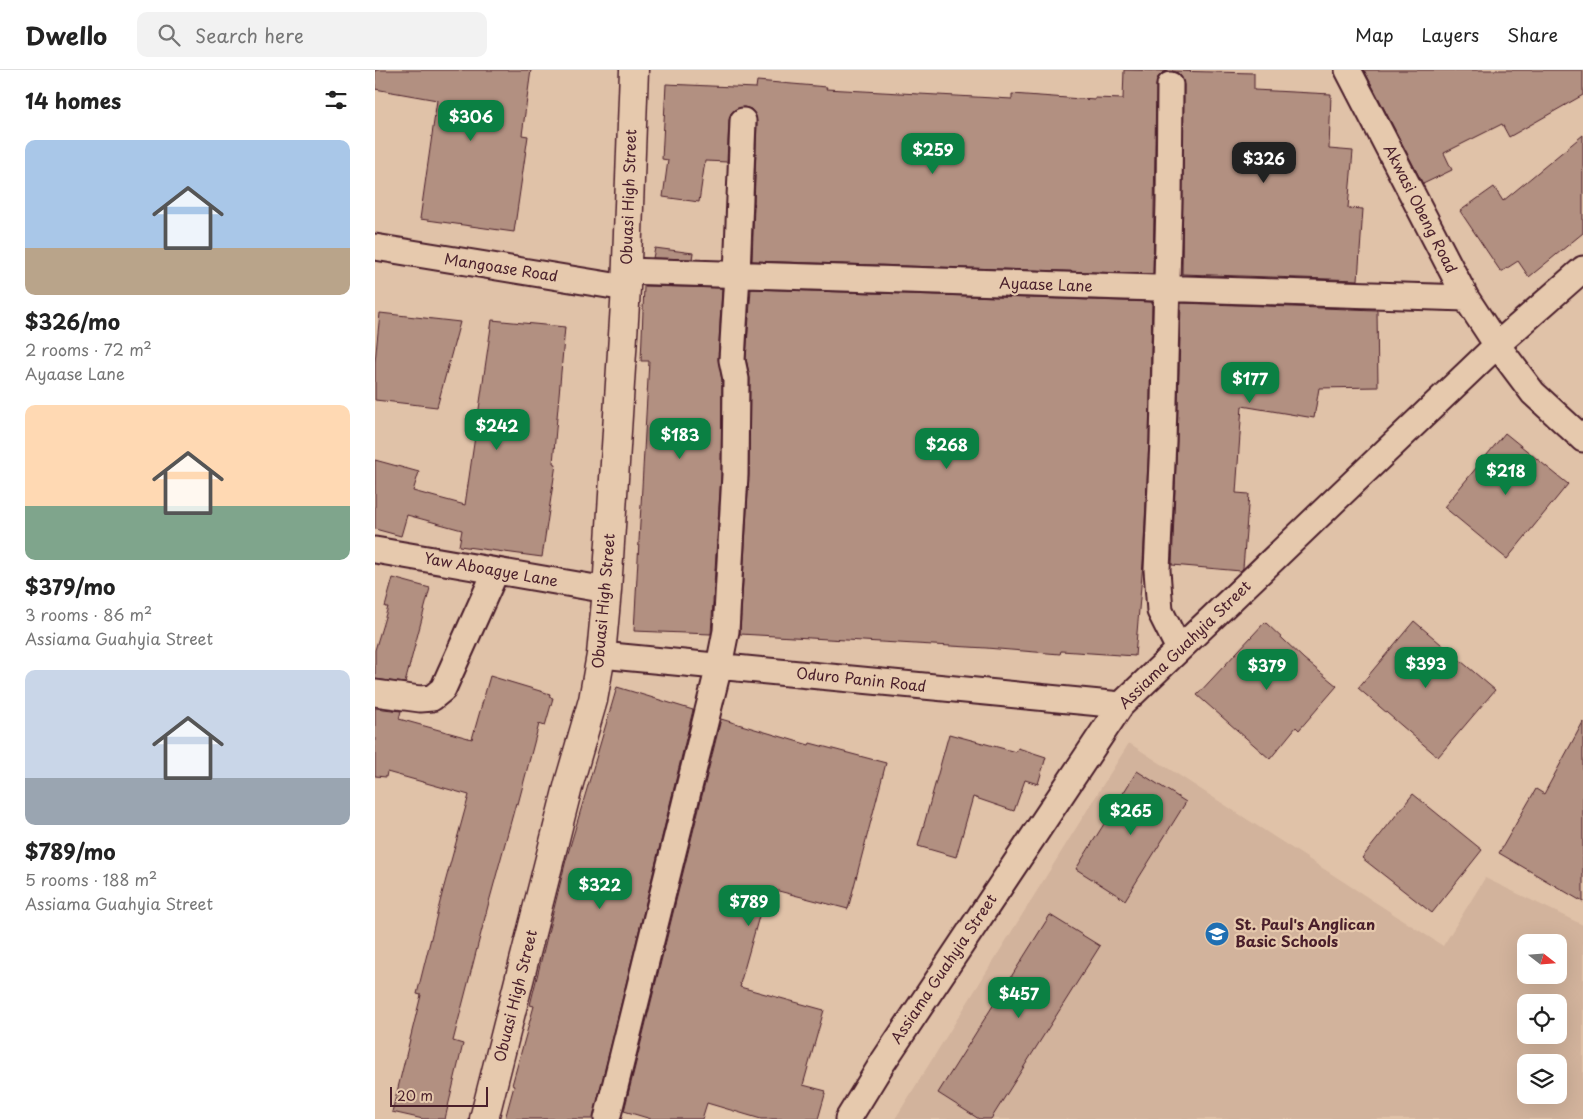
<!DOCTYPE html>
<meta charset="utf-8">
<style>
body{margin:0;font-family:"Playpen Sans",sans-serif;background:#f2f2f2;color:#222;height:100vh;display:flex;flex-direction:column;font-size:19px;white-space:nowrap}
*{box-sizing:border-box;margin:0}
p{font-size:16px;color:#767676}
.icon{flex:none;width:28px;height:28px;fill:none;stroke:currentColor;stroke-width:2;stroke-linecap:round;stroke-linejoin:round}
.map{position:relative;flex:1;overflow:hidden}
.drawer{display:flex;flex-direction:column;background:#fff;width:375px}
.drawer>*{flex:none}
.needle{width:32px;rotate:107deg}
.tools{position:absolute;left:1142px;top:864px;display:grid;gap:10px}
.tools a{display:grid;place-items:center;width:50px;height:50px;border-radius:10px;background:#fff;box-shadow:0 5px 20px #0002;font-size:25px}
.scale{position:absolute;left:15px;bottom:12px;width:98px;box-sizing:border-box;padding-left:5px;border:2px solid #4a1f2b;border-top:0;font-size:14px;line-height:18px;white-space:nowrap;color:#4a1f2b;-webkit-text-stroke:4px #e6c9ad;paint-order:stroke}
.price{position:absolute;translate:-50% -42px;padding:0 11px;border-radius:10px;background:#0b8043;color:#fff;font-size:16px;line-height:32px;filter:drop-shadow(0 1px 2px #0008)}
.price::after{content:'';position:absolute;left:50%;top:30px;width:15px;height:11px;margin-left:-8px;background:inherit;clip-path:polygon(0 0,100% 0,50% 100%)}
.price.active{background:#222;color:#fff}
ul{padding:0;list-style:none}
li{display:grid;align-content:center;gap:10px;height:265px;padding:0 25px}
li span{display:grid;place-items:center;height:155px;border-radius:10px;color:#555}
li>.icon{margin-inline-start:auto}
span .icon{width:90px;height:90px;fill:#fffc;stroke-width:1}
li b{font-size:21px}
h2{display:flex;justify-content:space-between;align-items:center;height:60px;padding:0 25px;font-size:21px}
header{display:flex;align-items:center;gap:30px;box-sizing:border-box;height:70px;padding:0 25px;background:#fff;border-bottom:1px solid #e0e0e0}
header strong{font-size:24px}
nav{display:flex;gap:28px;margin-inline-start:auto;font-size:18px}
.search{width:350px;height:45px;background:#f2f2f2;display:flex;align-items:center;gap:12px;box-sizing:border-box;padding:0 18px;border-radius:10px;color:#767676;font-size:19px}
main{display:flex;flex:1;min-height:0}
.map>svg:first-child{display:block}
.built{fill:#d2b39c;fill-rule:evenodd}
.building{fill:#b29081;stroke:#4a1f2b}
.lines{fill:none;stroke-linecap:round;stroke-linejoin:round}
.street-casing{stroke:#4a1f2b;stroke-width:29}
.primary-casing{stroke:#4a1f2b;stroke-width:31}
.street{stroke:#e6c9ad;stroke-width:25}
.primary{stroke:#e6c9ad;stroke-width:28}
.labels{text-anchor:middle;stroke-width:4.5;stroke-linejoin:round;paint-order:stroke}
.street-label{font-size:15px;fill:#4a1f2b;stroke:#e6c9ad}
.poi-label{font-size:15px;font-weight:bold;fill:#4a1f2b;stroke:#e6c9ad;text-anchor:start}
</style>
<header>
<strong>Dwello</strong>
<div class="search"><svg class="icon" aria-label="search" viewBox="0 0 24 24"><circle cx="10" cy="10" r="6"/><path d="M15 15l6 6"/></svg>Search here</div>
<nav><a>Map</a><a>Layers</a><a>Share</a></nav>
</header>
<main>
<section class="drawer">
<h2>14 homes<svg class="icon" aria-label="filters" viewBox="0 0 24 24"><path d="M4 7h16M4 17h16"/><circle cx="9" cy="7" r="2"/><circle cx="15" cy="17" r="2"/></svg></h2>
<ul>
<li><span style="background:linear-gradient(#a9c7e8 70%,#b9a48a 0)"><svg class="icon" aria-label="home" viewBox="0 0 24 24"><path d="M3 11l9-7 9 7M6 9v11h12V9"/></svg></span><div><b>$326/mo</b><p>2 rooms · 72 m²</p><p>Ayaase Lane</p></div></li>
<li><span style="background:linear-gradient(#ffd9b3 65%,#7fa58c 0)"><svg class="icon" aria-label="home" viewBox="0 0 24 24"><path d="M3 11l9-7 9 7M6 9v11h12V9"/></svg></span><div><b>$379/mo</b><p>3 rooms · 86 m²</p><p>Assiama Guahyia Street</p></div></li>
<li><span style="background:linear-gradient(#c9d6e8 70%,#9aa5b1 0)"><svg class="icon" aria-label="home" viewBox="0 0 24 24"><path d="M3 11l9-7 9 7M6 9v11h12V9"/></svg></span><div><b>$789/mo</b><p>5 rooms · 188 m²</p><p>Assiama Guahyia Street</p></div></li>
</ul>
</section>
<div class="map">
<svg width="1208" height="1049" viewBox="0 0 1208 1049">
<rect width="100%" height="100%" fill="#e0c2a8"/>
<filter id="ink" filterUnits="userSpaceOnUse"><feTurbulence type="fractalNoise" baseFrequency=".02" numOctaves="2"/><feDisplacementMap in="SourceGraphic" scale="10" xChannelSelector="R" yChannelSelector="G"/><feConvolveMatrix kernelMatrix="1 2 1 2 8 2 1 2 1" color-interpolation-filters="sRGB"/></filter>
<g filter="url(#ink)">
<path class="built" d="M 754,673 L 1068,876 L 1110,808 L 1208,855 L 1208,1049 L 520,1049 ZM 1151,872 L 1184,872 L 1184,905 L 1151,905 ZM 1151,932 L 1184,932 L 1184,965 L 1151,965 ZM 1151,992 L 1184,992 L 1184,1025 L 1151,1025 Z"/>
<path class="building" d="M 0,0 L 156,0 L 147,65 L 153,66 L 139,162 L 45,149 L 62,30 L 0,19 Z
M 749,0 L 794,1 L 788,3 L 783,7 L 781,15 L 778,204 L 377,191 L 382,52 L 380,44 L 376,39 L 369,37 L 361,39 L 356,43 L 354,50 L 352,92 L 330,91 L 324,132 L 288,127 L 293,90 L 287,89 L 291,14 L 381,18 L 382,11 L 452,17 L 451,19 L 637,29 L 637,24 L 720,30 L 720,28 L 748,29 Z
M 989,0 L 1208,0 L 1208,25 L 1134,67 L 1127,54 L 1069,83 L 1077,100 L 1048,114 Z
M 797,1 L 879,3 L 879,20 L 956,24 L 954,79 L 978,81 L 973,138 L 988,139 L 983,210 L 807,204 L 809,15 L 807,8 L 803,3 Z
M 1208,65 L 1208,163 L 1154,207 L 1143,191 L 1126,202 L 1085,141 L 1119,117 L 1128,131 Z
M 280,178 L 318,183 L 317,189 L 278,188 Z
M 269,216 L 347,218 L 343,289 L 347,310 L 346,405 L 336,564 L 259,561 L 274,291 L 266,291 Z
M 376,219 L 777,232 L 774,370 L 768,493 L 760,586 L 686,581 L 685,584 L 611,578 L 365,564 L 374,405 L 375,309 L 371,289 Z
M 806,233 L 1002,240 L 1003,317 L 944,318 L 939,348 L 867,336 L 861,423 L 874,424 L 868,498 L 866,501 L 797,495 L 802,371 Z
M 5,243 L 85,252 L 62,337 L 0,330 L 0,292 Z
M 117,250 L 190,257 L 178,393 L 181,394 L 167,487 L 84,476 L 87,460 L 32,445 L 26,466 L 0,459 L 0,390 L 44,402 L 38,421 L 90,435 Z
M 1130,363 L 1193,414 L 1132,489 L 1069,437 Z
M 18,508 L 55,518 L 30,613 L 0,609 L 0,580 L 13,537 L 10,537 Z
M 1039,551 L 1120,620 L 1063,687 L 983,618 Z
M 890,552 L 929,589 L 962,616 L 924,660 L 921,657 L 895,689 L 822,625 Z
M 115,606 L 175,624 L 174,627 L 178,628 L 170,656 L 164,654 L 143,734 L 141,733 L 114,832 L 78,971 L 88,974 L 70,1049 L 48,1049 L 17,1042 L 46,925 L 42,924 L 68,820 L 94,725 L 12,702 L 11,707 L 0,706 L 0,638 L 26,641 L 24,649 L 97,669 Z
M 242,617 L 318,640 L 218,1049 L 130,1049 L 139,1016 L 137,1015 L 159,936 L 155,935 L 191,790 Z
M 346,649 L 434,675 L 435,673 L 511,693 L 473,839 L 392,818 L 365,914 L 366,914 L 365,917 L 449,940 L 428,1015 L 451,1021 L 443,1049 L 386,1049 L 332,1033 L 327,1049 L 276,1049 L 249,1041 Z
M 1208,652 L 1208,832 L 1124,783 L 1161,719 L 1169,724 Z
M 574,664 L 641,682 L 643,678 L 671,687 L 663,714 L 650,710 L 639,741 L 598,727 L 581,787 L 543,776 Z
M 762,701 L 811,732 L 750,830 L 701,799 Z
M 1038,724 L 1107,780 L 1057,843 L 987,788 Z
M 675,845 L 725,876 L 616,1049 L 604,1049 L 563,1023 Z"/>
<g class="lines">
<defs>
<path id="street" d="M 973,0 L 1091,228 L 1122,275 L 1158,323 L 1208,369
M 795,15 L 794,131 L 788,371 L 782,500 L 785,541 L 804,579
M 0,177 L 251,218
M 251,201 L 1091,228
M 0,480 L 232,520
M 226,585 L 746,635
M 0,623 L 45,629 L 57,628 L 68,619 L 121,501
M 232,1049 L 344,596 L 351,561 L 360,405 L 361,309 L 357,290 L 362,204 L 368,51
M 473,1049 L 508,992 L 746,635 L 1122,275 L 1208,199"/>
<path id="primary" d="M 109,1049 L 194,713 L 218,630 L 226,585 L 232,520 L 251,218 L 259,0"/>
</defs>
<use href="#street" class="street-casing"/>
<use href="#primary" class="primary-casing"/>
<use href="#street" class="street"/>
<use href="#primary" class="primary"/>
</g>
</g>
<defs>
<symbol id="school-disc" viewBox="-11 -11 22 22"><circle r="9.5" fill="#1f6fb2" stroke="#e6c9ad"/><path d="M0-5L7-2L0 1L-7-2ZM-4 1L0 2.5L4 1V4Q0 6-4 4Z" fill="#fff"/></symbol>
</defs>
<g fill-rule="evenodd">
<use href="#school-disc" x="828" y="850" width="28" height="28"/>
</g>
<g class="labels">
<g class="street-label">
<text transform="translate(254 127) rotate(-88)" y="5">Obuasi High Street</text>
<text transform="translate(1045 139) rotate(63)" y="5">Akwasi Obeng Road</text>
<text transform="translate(126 198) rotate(9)" y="5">Mangoase Road</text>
<text transform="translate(671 215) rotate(2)" y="5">Ayaase Lane</text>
<text transform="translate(116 500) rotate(10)" y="5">Yaw Aboagye Lane</text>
<text transform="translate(229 531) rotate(-85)" y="5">Obuasi High Street</text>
<text transform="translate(810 575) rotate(-44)" y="5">Assiama Guahyia Street</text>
<text transform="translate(486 610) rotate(6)" y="5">Oduro Panin Road</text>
<text transform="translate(569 899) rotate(-56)" y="5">Assiama Guahyia Street</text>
<text transform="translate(141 926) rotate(-76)" y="5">Obuasi High Street</text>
</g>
<g class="poi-label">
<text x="860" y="860">St. Paul's Anglican<tspan x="860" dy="17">Basic Schools</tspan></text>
</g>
</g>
</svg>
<div class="tools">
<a><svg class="needle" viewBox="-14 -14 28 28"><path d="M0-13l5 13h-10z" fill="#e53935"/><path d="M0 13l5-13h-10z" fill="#767676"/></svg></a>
<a><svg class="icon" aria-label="locate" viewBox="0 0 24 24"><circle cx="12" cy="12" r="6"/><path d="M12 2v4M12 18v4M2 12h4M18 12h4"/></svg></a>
<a><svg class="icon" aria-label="layers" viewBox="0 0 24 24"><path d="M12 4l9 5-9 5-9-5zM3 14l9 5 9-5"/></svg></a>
</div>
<div class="scale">20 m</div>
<b class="price" style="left:96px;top:72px">$306</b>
<b class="price" style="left:558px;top:105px">$259</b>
<b class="price active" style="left:889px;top:114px">$326</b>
<b class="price" style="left:875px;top:334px">$177</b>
<b class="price" style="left:122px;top:381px">$242</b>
<b class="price" style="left:305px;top:390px">$183</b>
<b class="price" style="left:572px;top:400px">$268</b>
<b class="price" style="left:1131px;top:426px">$218</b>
<b class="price" style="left:1051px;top:619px">$393</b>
<b class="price" style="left:892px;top:621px">$379</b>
<b class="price" style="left:756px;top:766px">$265</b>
<b class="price" style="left:225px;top:840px">$322</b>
<b class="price" style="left:374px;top:857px">$789</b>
<b class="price" style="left:644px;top:949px">$457</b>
</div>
</main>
